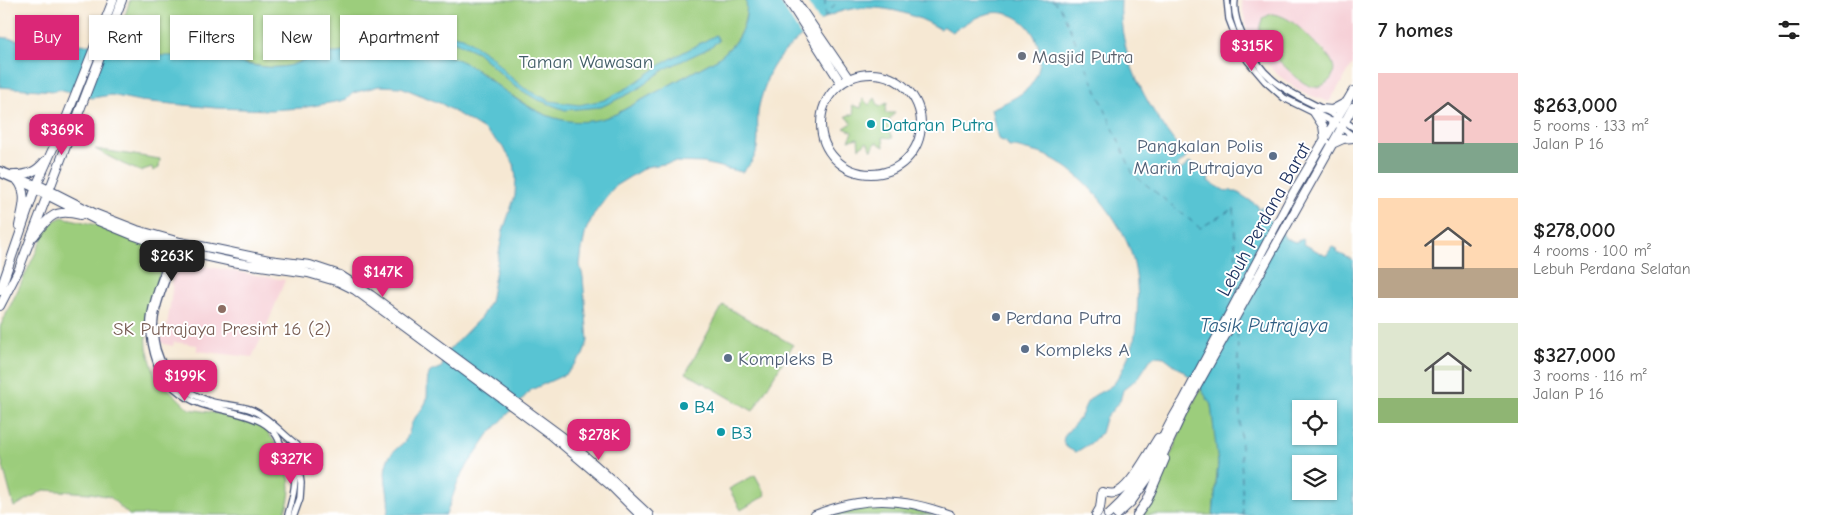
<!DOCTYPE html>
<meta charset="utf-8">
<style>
body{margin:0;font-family:"Comic Neue",sans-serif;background:#f2f2f2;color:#222;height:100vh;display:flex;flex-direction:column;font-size:19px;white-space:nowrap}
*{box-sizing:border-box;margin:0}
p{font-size:16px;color:#767676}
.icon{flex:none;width:28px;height:28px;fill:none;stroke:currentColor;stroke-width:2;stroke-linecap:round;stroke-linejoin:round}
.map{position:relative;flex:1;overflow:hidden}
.sheet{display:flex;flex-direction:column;background:#fff;width:475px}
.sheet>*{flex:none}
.banner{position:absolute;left:15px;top:15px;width:475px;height:45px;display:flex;gap:10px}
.tools{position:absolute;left:1292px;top:400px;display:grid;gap:10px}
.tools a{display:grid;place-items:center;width:45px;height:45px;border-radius:0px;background:#fff;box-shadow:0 1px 4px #0004;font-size:25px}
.price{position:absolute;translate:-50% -42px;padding:0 11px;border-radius:10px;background:#db2777;color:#fff;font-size:16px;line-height:32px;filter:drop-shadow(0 1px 2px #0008)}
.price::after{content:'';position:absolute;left:50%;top:30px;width:15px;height:11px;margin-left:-8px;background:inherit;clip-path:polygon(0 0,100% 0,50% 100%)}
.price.on{background:#222;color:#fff}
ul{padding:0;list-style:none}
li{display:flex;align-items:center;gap:15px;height:125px;padding:0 25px}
li span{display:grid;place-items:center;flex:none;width:140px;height:100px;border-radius:0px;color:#555}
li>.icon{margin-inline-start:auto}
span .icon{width:60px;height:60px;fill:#fffc;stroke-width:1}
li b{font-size:21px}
h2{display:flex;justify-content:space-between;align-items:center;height:60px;padding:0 25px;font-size:21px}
.pill{padding:0 18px;border-radius:0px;background:#fff;box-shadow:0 1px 4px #0004;font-size:18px;line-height:45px}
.pill.on{background:#db2777;color:#fff}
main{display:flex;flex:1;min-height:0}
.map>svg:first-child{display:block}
.built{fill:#f6cfd6}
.green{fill:#9ccd7c;stroke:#5c7e6d}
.water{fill:#59c4d3;stroke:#3a7a98;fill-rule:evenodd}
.pier{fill:#f6e8d3}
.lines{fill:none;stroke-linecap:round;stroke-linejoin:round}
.ferry{stroke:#2e5c81;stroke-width:1;stroke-dasharray:6 5;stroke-linecap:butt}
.minor-casing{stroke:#3c4b70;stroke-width:8}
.major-casing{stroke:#3c4b70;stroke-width:10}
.minor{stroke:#fff;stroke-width:5.5}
.major{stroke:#fff;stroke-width:8}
.worship-dot{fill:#6b7280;stroke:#fff;stroke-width:2}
.culture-dot{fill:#0f9aa8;stroke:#fff;stroke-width:2}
.service-dot{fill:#5c6f8a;stroke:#fff;stroke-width:2}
.education-dot{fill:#8d6e63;stroke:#fff;stroke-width:2}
.labels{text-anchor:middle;stroke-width:4;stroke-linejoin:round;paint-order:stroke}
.worship-label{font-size:19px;fill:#5b616d;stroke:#fff;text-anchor:start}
.park-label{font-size:19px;fill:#425e67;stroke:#fff}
.culture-label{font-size:19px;fill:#0d838f;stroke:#fff;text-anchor:start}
.service-label{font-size:19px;fill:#4e5e75;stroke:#fff;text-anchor:start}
.street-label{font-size:19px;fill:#1b2f5e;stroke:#fff}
.education-label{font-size:19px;fill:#785e54;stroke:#fff}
.water-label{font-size:20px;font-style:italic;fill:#2e5c81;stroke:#fff}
</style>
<main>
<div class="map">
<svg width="1353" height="515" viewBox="0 0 1353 515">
<rect width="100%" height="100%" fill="#fff"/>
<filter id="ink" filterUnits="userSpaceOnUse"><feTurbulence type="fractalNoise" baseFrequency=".02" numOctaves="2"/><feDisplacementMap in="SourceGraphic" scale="10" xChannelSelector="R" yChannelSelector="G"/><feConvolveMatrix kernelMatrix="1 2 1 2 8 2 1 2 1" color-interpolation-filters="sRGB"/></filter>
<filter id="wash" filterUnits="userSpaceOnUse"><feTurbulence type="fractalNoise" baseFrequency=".0096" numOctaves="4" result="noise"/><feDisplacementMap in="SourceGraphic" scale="20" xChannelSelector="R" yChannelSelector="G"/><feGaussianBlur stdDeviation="1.12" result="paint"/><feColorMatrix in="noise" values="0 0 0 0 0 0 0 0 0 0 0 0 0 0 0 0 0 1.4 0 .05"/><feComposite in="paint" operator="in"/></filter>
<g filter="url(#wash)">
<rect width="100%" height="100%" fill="#f6e8d3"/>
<path class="built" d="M 1241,0 L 1353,0 L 1353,64 L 1329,102 L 1309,95 L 1296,88 L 1278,75 L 1266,62 L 1255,48 L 1247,31 Z
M 187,263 L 285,280 L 264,333 L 252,357 L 197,351 L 197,345 L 174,342 L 173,346 L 164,344 L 160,341 L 167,327 L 172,290 L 171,276 L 176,268 Z"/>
<path class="green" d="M 130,0 L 746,0 L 747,2 C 746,28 738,43 717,59 L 616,114 L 603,120 L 591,122 L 574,123 L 553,118 L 535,110 L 502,90 L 482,73 L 452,57 L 372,46 L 339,53 L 321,53 L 289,66 L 271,68 L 207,57 L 146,57 L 129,52 L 115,46 Z
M 1271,14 C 1290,15 1302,31 1315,43 C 1326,52 1342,67 1329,81 C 1325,84 1320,88 1315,87 C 1312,87 1307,85 1304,83 C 1298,80 1266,49 1262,43 C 1257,35 1259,26 1263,18 Z
M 875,98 L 879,107 L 887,103 L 885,113 L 895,113 L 888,121 L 897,126 L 888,130 L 893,138 L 883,137 L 884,147 L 876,142 L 872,150 L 867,142 L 859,148 L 858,138 L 849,140 L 853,132 L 844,128 L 852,123 L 846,116 L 854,114 L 852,105 L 861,108 L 863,99 L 869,105 Z
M 95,149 L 160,159 L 159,168 L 153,171 L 152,167 L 143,170 L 142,172 L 123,164 Z
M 62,217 L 97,225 L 148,245 L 159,256 L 162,266 L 150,307 L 146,327 L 147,348 L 155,376 L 189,409 L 248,418 L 266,430 L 276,444 L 276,456 C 279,459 282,462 284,465 C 293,479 291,501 283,515 L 129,515 L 110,497 L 91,493 L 44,490 L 14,507 L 0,455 L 0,327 L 50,223 Z
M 723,305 L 793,345 L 753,411 L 686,373 Z
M 1201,388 L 1211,405 L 1216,440 L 1218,464 L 1213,515 L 1140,515 C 1154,499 1161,479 1169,460 C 1179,435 1188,411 1201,388 Z
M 755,475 L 766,495 L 741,510 L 729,489 Z
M 863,507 L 903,507 L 935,515 L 832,515 Z"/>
<path class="water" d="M 746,0 L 1121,0 C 1117,57 1151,115 1187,157 L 1177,166 L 1181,170 L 1190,162 L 1209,178 L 1208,181 L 1227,192 L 1230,190 L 1233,192 L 1237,192 L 1257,205 L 1258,211 L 1261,206 L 1263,208 L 1261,213 L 1280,228 L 1285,238 L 1295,242 L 1303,239 L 1304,244 L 1326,256 L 1332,247 L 1335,248 L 1338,253 L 1353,260 L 1353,515 L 1213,515 L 1218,464 L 1211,405 L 1197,382 L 1164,357 L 1155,356 L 1150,360 L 1139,377 L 1123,390 L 1120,401 L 1105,419 L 1101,433 L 1091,443 L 1076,452 C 1048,442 1074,428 1081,416 C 1084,410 1085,404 1090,399 C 1097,392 1109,390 1115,382 C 1120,377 1132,348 1134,341 C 1139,310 1140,276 1129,247 C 1115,212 1078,167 1042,154 C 1038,152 1032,152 1027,150 C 1021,149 1016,146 1009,147 L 1006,142 L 998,139 L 991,109 C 1004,103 1020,97 1030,86 C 1056,54 1027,3 986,14 C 974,17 963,26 952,32 L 943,26 L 940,29 C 909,10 866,0 831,15 C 818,21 807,31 797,40 C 785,50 772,64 767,79 C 764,90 759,102 758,112 C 756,137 764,154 742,172 L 737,171 L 704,163 L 675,162 L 646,167 L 615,186 L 594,214 L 586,230 L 582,249 L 580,265 L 583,277 L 588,341 L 583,355 L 566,374 L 531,390 L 488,435 L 465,469 L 457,484 L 446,515 L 387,515 C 392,496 381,478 387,462 C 390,452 397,449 404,442 C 410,435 409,428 413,421 C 417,414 423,409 426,402 C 429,392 425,380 430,372 L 442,367 L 444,355 L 481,317 L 490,302 L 503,231 L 515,196 L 516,178 L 514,164 L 502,146 L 484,130 L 442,104 L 401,87 L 379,86 L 353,93 L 347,99 L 340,101 L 301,108 L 270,110 L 216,108 L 140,101 L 111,95 L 92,98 L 59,89 L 54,91 L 0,87 L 0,37 L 28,41 L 126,47 L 129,52 C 156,59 181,54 208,57 C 234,60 261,71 287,66 C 298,64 308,57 319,54 C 325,52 332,54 338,53 C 365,47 392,42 420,48 C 436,51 453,57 467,64 C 478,70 487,79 498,86 C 535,114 570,133 616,114 L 717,59 C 737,44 749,26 746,0 ZM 1301,409 L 1329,409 L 1329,436 L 1301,436 ZM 1301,464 L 1329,464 L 1329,491 L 1301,491 Z
M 413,27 L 463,37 L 491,56 L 507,74 L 524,88 L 550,101 L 579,105 L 604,100 L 629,87 L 665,62 L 716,35 L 719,41 L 705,50 L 665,69 L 635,91 L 601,107 L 565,110 L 536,99 L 514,86 L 477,52 L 453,41 L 411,32 Z"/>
<path class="pier" d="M 779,0 L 806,0 L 820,22 L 801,36 Z"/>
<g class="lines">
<path class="ferry" d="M 1052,0 L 1060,6 L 1133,174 L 1200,228 L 1234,208 L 1237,293
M 825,17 L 825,0
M 825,18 L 838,0
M 1237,322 L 1243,515"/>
</g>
</g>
<g filter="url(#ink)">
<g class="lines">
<defs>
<path id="minor" d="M 1227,0 L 1229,19 L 1240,48 L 1248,61 L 1265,81 L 1284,98 L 1335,123 L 1353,136
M 1235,0 C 1233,12 1238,26 1243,37 C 1267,96 1308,95 1353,127
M 0,170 L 37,184
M 3,175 L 35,189
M 176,240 C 168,262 152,298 150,320 C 149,335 152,350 157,364 C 165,383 182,397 201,404 C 230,414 279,413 282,453 C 283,456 286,457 288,459 C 301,475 292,498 288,515
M 179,246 C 171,268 158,296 155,318 C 150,355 170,386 204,399 C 219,406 237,404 252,410 C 270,418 282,434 297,445 L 299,450 L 297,455 L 301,483 L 300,498 L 294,515"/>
<path id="major" d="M 788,0 L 841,83
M 795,0 L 849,79
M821 124a50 50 0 1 1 100 0a50 50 0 1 1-100 0Z
M 1321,109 L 1332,110 L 1345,103
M 1314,112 L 1323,126 L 1325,140
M 1332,144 L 1343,139 L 1353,138
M 14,175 C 28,175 36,172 45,161
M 17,180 C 29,194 22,210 19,226
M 37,184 L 96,214 L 137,230 L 180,242 L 216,249 L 269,260 L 310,265 L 340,275 L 371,295 L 567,440 L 603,472 L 649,515
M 35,189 L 96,220 L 135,236 L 173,249 L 232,262 L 308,273 L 339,282 L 355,290 L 551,435 L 611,486 L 640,515
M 34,236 C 49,217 54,208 80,215
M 156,244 L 162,251 L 166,266
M 171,268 L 185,257 L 194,255
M 0,291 L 37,184 L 63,126 L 113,0
M 0,306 L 19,269 L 122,0
M 815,515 C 863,496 902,497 950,515
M 1096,515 L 1100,508 L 1102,492 C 1107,493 1113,495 1118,492 C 1132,484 1149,452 1158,438
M 1108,515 C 1125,500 1141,480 1152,460 C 1163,439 1169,421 1183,401 L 1292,195 L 1353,91
M 1117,515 L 1131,502 L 1159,463 L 1187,404 L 1353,107
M 1137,515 L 1147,501 L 1165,459"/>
</defs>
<use href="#minor" class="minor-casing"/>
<use href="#major" class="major-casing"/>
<use href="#minor" class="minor"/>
<use href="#major" class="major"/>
</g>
</g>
<circle class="worship-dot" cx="1022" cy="56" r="5"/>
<g class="culture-dot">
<circle cx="871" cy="124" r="5"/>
<circle cx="684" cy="406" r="5"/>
<circle cx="721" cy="432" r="5"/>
</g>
<g class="service-dot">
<circle cx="1273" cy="156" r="5"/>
<circle cx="996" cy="317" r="5"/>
<circle cx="1025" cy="349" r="5"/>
<circle cx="728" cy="358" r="5"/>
</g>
<circle class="education-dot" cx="222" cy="309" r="5"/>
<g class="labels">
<g class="worship-label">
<text x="1032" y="63">Masjid Putra</text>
</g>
<g class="park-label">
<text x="586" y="68">Taman Wawasan</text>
</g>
<g class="culture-label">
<text x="881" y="131">Dataran Putra</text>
<text x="694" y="413">B4</text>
<text x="731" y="439">B3</text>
</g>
<g class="service-label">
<text x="1263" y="152" text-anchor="end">Pangkalan Polis<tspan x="1263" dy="22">Marin Putrajaya</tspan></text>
<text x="1006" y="324">Perdana Putra</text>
<text x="1035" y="356">Kompleks A</text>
<text x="738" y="365">Kompleks B</text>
</g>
<g class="street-label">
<text transform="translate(1263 219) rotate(-61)" y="7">Lebuh Perdana Barat</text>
</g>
<g class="education-label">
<text x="222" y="335">SK Putrajaya Presint 16 (2)</text>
</g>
<g class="water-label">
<text x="1264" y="332">Tasik Putrajaya</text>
</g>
</g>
</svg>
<div class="tools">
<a><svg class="icon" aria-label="locate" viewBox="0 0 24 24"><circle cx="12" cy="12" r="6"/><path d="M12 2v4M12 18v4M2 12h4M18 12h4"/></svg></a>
<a><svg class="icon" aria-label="layers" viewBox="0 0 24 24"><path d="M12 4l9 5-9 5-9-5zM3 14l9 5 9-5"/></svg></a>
</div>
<b class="price" style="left:1252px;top:72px">$315K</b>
<b class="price" style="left:62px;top:156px">$369K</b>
<b class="price on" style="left:172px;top:282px">$263K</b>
<b class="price" style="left:383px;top:298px">$147K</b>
<b class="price" style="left:185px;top:402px">$199K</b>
<b class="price" style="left:599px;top:461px">$278K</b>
<b class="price" style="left:291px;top:485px">$327K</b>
<div class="banner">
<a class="pill on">Buy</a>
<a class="pill">Rent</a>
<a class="pill">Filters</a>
<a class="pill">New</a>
<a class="pill">Apartment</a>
</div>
</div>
<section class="sheet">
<h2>7 homes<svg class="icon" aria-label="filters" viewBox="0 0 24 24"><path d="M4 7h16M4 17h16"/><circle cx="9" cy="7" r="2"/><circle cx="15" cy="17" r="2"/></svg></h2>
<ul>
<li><span style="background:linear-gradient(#f6c9c9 70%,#7fa58c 0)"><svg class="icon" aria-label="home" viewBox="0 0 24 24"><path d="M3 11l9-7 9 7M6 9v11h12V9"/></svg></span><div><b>$263,000</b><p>5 rooms · 133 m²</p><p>Jalan P 16</p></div></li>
<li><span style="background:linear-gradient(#ffd9b3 70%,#b9a48a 0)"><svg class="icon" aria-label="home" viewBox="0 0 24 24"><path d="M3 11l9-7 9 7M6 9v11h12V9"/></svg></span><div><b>$278,000</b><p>4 rooms · 100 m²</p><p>Lebuh Perdana Selatan</p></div></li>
<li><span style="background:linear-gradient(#dfe7d0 75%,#8fb573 0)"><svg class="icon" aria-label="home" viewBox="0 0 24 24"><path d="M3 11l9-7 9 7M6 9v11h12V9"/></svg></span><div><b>$327,000</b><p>3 rooms · 116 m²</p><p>Jalan P 16</p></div></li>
</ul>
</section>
</main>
